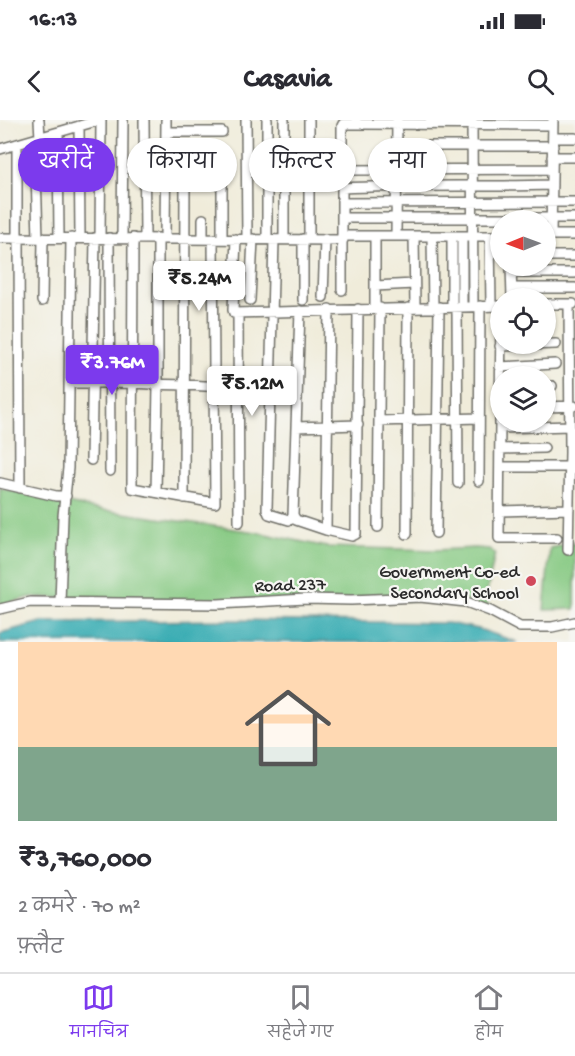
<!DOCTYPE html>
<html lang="hi">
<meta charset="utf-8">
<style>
body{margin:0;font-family:"Gochi Hand","Playpen Sans Deva",sans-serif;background:#f2f2f3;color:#2b2b33;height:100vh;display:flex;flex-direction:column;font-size:22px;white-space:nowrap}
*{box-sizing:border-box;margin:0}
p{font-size:20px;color:#7c7c81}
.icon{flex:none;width:33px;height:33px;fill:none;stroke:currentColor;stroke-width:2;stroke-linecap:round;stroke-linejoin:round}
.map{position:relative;height:522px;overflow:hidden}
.details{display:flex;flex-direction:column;background:#fff;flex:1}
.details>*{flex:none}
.banner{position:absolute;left:18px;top:18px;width:540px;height:54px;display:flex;gap:12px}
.needle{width:39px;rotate:269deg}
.controls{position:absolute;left:490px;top:90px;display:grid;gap:12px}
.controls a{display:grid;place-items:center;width:66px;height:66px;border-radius:50%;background:#fff;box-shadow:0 2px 4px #0004;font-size:30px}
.price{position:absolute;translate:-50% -51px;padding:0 14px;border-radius:6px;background:#fff;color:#222;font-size:20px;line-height:39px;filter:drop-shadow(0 2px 3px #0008)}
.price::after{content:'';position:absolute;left:50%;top:36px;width:18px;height:14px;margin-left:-9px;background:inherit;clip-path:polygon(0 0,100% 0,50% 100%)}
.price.current{background:#7c3aed;color:#fff}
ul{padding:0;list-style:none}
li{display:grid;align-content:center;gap:12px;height:318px;padding:0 18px}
li span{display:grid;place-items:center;height:186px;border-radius:0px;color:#555}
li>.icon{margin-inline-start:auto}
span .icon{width:108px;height:108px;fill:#fffc;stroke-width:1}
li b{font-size:26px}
.pill{padding:0 21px;border-radius:27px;background:#fff;box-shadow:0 2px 4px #0004;font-size:21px;line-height:54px}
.pill.current{background:#7c3aed;color:#fff}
.status{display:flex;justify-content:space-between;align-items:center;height:42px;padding:0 30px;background:#fff;direction:ltr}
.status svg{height:16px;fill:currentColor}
header{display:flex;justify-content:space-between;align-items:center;height:78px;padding:0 18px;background:#fff;font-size:27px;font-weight:800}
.menu{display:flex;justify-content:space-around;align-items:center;height:84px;border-top:2px solid #e1e1e2;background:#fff;font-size:16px;color:#7c7c81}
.menu a{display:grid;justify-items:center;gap:3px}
.menu .current{color:#7c3aed}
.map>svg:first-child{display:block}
.green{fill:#86c982;stroke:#587a56;stroke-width:1.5}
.water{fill:#3badb4;stroke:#336c70;stroke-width:1.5}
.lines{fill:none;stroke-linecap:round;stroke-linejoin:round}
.minor-casing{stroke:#706f68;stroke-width:12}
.minor{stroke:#fff;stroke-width:9}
.poi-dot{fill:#d1495b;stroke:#f6f6f2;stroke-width:2}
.labels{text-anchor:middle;stroke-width:4.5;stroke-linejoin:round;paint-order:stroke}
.poi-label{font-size:18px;fill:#2b2b2b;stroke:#f6f6f2;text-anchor:end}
.street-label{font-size:18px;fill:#2b2b2b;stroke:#f6f6f2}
</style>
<div class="status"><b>16:13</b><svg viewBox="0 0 49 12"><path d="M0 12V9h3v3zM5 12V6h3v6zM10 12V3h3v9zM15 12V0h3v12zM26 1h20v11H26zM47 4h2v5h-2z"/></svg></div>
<header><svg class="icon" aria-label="back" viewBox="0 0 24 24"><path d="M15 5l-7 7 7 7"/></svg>Casavia<svg class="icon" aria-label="search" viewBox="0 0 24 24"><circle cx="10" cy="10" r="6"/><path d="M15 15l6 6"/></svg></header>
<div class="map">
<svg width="575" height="522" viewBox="0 0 575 522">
<rect width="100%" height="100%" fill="#f6f6f2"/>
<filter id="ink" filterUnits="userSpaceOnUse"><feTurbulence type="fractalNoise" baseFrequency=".0167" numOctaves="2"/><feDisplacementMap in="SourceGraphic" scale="12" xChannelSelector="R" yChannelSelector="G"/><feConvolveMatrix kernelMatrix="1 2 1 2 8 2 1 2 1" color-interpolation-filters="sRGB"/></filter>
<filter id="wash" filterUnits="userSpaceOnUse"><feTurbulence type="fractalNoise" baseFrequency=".008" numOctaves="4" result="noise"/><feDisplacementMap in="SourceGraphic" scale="24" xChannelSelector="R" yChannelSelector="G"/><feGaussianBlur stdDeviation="1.35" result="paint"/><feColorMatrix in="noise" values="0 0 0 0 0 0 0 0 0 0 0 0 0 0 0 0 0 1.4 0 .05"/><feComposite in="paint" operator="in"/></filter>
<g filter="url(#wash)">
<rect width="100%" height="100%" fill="#f0ecda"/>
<path class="green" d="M 0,368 L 95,389 L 256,412 L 327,427 L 437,430 L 475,428 L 489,429 L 495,433 L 486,477 L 489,488 L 462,479 L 215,483 L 31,477 L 0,485 Z
M 575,423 L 575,489 L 544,490 L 550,428 Z"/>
<path class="water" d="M 233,500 L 448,503 L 479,509 L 517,522 L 0,522 L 0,513 L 41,502 Z"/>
</g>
<g filter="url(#ink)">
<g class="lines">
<defs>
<path id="minor" d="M 39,0 L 40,18
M 144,0 L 145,118
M 246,0 L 247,119
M 267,0 L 267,119
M 284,0 L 284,119
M 309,0 L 309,119
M 472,0 L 473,186
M 355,4 L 553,5
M 79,6 L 80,118
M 166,12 L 222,12
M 58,13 L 59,118
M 553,18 L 575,18
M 35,19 L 38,118
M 397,26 L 553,26
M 0,29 L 100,0
M 552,37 L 575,37
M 166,38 L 226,38
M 342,50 L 552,49
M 166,60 L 222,59 L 222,119
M 342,68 C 412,65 482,67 552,65
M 342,83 L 575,82
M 343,98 L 575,98
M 203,99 L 203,119
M 546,115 L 575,115
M 551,115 L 553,0
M 343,116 L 501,116
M 396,116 L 397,0
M 414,116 L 415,187
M 432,116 L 433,187
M 452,116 L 452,187
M 462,116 L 462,186
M 490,116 L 491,186
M 0,118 L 343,120
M 17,118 L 17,24
M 19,118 L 20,368
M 100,118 L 101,0
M 109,118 L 110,351
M 122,118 L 123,0
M 133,118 L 132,368 L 215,383 L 213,119
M 165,118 L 166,0
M 236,119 L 233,190 L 234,193 L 501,186
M 274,120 L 267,389 L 269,394 L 289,400 L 294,398
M 546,136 L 575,136
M 511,146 L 512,178
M 511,153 L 575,153
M 375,166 L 414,164
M 512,168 L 575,168
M 342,170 L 342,6 L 343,4 L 355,4 L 356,0
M 323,177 L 325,119
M 250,180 L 253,119
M 303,180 L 303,119
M 42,181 L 43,118
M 546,184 L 573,184
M 501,186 L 499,418 L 557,418
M 457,187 L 458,363
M 375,188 L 375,116
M 300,191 L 293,395 L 296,400 L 326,410 L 329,189
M 238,193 L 239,402
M 500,226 L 556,224
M 500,247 L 555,244
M 69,263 C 125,261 182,266 238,267
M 546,267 L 552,266
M 546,287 L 574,286
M 379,301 L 479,298
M 296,307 L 358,305
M 500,308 L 570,306
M 500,329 L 544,328
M 91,340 L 95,118
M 500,347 L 569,347
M 479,361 L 480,186
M 0,363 L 56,376 L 66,376
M 156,372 L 158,266 L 158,118
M 184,378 L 185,60
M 501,391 L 569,389
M 378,407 L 380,188
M 326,410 L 352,416 L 356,414 L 358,189
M 436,413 L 439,187
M 407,414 L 408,188
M 568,430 L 570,332 L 569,184
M 60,482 L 63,396 L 68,348 L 71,118
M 0,489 L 30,482 L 218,484 L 306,479 L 351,480 L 420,477 L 466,482 L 490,491 L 520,507 L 552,507 L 575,502"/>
</defs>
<use href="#minor" class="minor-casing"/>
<use href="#minor" class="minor"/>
</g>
</g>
<circle class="poi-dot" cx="531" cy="461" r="6"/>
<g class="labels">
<g class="poi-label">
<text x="519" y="457">Government Co-ed<tspan x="519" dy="21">Secondary School</tspan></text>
</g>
<g class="street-label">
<text transform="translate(290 464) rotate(-2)" y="6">Road 237</text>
</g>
</g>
</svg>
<div class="controls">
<a><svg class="needle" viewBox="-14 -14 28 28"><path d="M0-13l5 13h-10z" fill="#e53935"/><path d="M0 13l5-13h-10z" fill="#7c7c81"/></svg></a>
<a><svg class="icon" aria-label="locate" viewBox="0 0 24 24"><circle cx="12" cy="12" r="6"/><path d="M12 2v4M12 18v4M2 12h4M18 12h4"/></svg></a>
<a><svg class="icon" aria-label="layers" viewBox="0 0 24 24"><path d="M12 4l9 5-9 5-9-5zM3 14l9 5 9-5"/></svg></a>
</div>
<b class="price" style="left:199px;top:192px">₹5.24M</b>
<b class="price current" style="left:112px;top:276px">₹3.76M</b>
<b class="price" style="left:252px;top:297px">₹5.12M</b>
<div class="banner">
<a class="pill current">खरीदें</a>
<a class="pill">किराया</a>
<a class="pill">फ़िल्टर</a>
<a class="pill">नया</a>
</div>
</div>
<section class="details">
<ul>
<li><span style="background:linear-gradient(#ffd9b3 60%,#7fa58c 0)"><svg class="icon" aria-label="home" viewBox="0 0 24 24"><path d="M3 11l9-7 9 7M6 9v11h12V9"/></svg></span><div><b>₹3,760,000</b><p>2 कमरे · 70 m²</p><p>फ़्लैट</p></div></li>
</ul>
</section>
<nav class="menu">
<a class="current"><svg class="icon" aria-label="map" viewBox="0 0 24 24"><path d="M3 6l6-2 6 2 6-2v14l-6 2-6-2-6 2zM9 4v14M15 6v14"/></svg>मानचित्र</a>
<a><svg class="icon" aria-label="saved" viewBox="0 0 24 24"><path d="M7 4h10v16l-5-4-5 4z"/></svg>सहेजे गए</a>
<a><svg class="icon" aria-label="home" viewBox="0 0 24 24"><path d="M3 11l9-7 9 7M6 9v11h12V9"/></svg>होम</a>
</nav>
